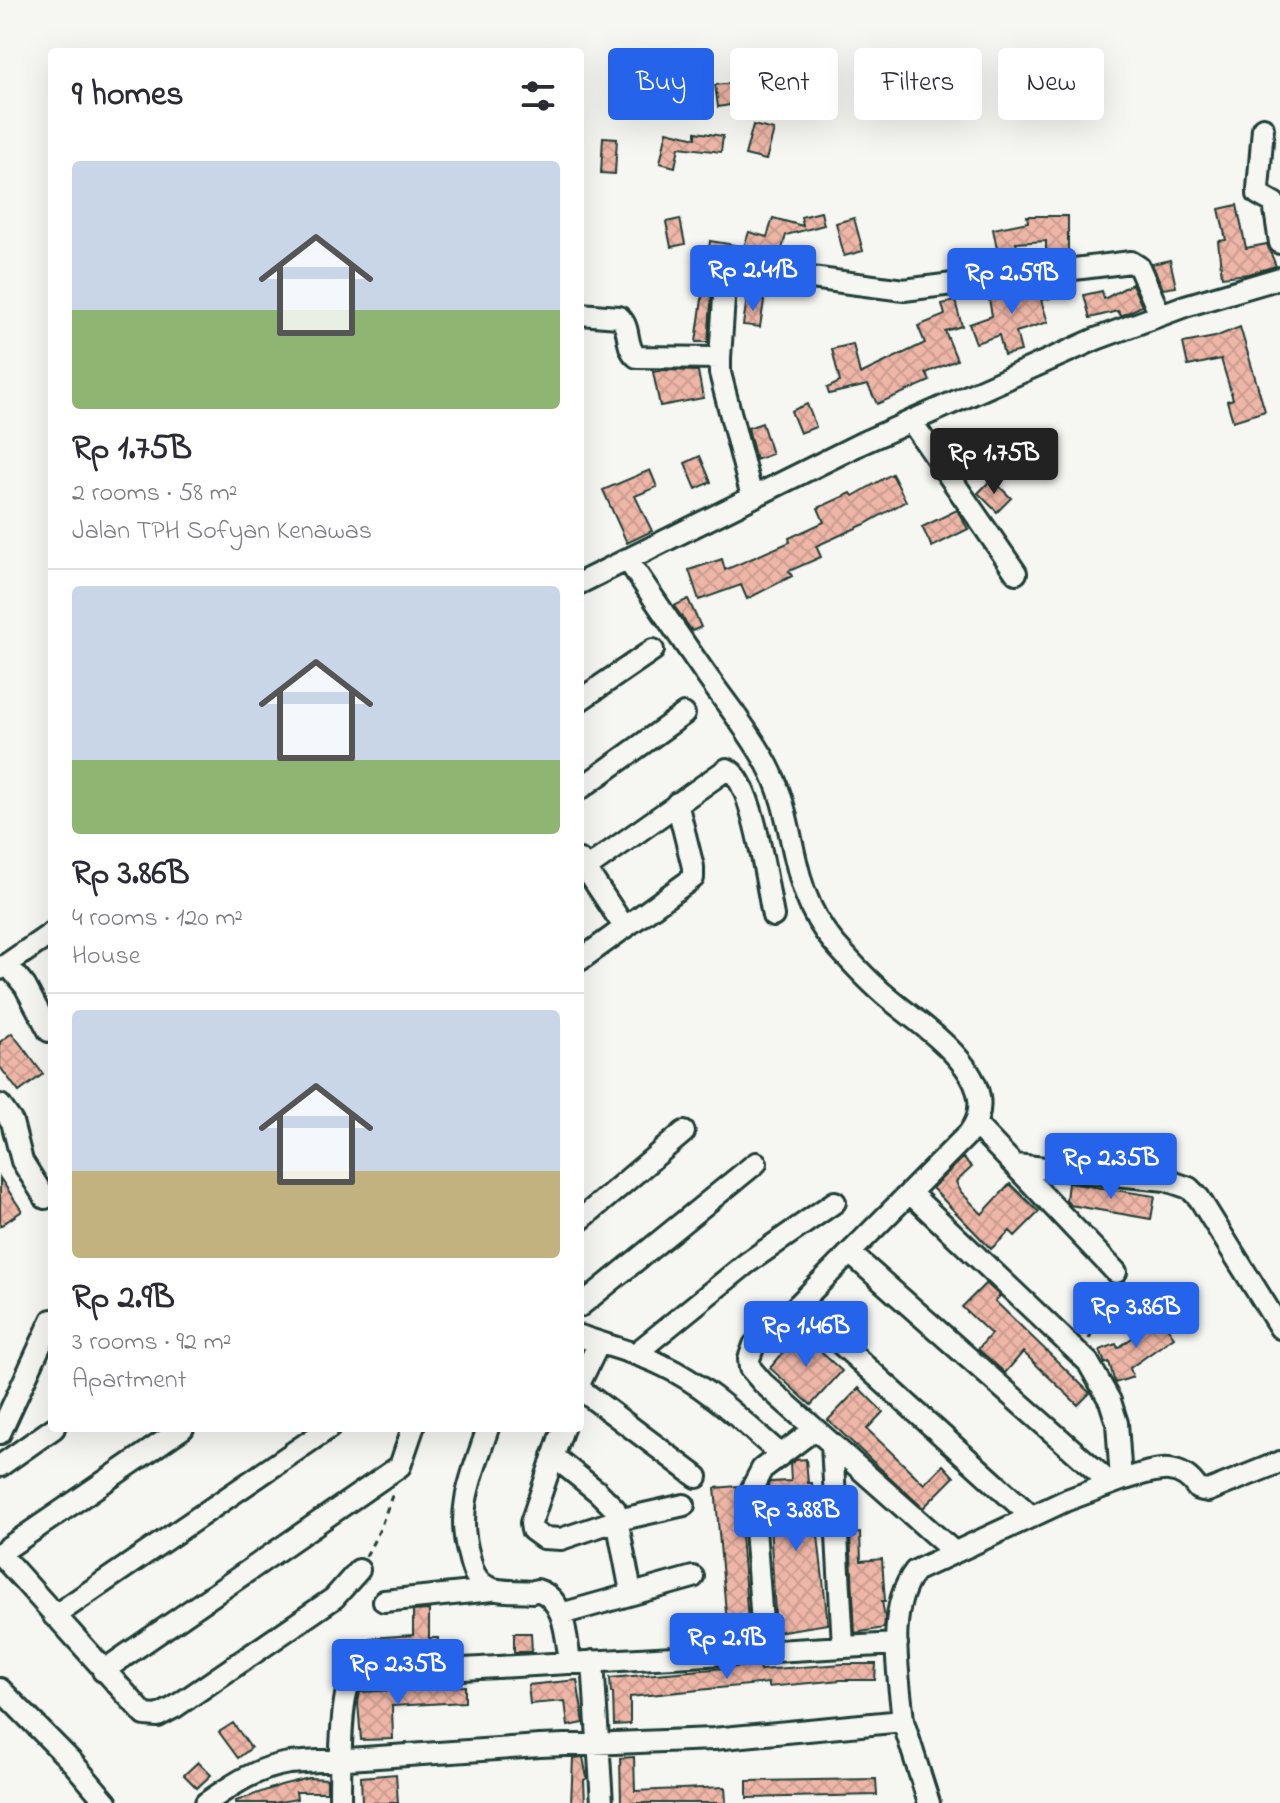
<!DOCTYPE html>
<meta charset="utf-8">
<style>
body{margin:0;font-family:"Indie Flower",sans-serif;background:#f7f7f7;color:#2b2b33;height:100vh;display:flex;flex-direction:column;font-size:30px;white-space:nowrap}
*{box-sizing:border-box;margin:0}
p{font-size:26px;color:#7c7c81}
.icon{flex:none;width:44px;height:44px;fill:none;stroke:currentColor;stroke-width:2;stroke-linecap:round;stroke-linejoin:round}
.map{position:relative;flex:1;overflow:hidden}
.panel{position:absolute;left:48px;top:48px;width:536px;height:1384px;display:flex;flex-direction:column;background:#fff;border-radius:8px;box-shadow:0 8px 32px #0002}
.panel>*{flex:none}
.top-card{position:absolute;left:608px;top:48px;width:552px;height:72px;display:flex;gap:16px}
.price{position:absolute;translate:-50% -68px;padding:0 18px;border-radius:8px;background:#2563eb;color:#fff;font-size:26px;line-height:52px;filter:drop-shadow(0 2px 4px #0008)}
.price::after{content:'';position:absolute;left:50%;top:48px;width:24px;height:18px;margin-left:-12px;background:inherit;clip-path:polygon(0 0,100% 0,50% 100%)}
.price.selected{background:#222;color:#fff}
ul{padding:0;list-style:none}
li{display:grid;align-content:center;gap:16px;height:424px;padding:0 24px}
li+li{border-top:2px solid #e1e1e2}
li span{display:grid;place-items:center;height:248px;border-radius:8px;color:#555}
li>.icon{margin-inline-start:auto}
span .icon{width:144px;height:144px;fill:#fffc;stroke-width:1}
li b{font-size:34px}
h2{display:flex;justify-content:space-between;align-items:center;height:96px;padding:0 24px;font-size:34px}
.tag{padding:0 28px;border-radius:8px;background:#fff;box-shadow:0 8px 32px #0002;font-size:28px;line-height:72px}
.tag.selected{background:#2563eb;color:#fff}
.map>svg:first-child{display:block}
.building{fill:url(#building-cross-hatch);stroke:#1f3d34;stroke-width:2}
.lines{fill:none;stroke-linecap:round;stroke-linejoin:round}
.minor-casing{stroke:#1f3d34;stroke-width:26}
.path{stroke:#1f3d34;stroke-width:3;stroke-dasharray:6 6;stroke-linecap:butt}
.minor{stroke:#f6f6f2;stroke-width:20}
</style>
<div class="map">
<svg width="1280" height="1803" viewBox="0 0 1280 1803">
<defs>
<pattern id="building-cross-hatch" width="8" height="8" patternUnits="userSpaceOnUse" patternTransform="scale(2)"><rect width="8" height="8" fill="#eeb6a6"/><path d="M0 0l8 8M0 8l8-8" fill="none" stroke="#cc9d90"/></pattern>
</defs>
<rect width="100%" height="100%" fill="#f6f6f2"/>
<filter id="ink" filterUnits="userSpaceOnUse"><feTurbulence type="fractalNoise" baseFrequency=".0125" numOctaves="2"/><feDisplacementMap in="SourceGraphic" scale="16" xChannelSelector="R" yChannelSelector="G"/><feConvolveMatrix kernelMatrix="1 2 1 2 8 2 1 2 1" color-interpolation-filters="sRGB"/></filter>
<g filter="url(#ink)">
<path class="building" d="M 734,83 L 736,104 L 718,107 L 715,85 Z
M 753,125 L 774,130 L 766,160 L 745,155 Z
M 667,131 L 696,138 L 696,132 L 723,136 L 721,152 L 679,147 L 675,167 L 660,163 Z
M 603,137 L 617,138 L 615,174 L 601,173 Z
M 1237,205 L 1246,248 L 1267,244 L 1276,266 L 1248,274 L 1222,277 L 1218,241 L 1226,240 L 1219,209 Z
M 821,212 L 824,225 L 786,235 L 780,256 L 757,250 L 756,255 L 742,252 L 749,232 L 767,237 L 773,218 L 803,226 L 801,217 Z
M 1027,216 L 1068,216 L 1068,257 L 1046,257 L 1046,241 L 1016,243 L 1018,250 L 998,254 L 993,229 L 1028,222 Z
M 854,218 L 863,251 L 844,256 L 836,223 Z
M 680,219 L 685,244 L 671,247 L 666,222 Z
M 710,241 L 735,245 L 734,250 L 724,253 L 714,263 L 708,342 L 696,342 Z
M 1170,260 L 1176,287 L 1163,289 L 1152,264 Z
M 1132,284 L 1142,306 L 1121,316 L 1118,311 L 1090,318 L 1084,295 L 1102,291 L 1104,299 Z
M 1048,285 L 1051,298 L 1041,300 L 1048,322 L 1016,332 L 1021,351 L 1004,355 L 999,335 L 976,343 L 969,324 L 992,316 L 988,293 Z
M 747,298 L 764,301 L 760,327 L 743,325 Z
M 955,301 L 962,326 L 945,331 L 957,360 L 926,373 L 930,381 L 877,404 L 868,385 L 829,394 L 827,388 L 840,382 L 832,349 L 853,344 L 860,374 L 925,343 L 918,326 L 945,315 L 942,304 Z
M 1240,327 L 1265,411 L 1233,421 L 1227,401 L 1233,399 L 1221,359 L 1188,366 L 1183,343 L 1215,337 Z
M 664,370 L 698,371 L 703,398 L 660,406 L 653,372 Z
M 807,404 L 816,427 L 800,433 L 791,411 Z
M 762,423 L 772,454 L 756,460 L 748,428 Z
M 700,456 L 711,482 L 696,489 L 685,463 Z
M 650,470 L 657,487 L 635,496 L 652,531 L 627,543 L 603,490 Z
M 892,474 L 906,501 L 865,524 L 816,546 L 821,557 L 789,571 L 792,576 L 747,599 L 741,585 L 699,600 L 689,570 L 722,559 L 725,570 L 790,542 L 789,538 L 824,522 L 818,508 L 851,493 L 853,496 Z
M 992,479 L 1011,498 L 997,512 L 978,493 Z
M 957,510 L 968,529 L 932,547 L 922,527 Z
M 688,599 L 701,627 L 692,631 L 674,606 Z
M 12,1033 L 43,1074 L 19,1092 L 0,1067 L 0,1042 Z
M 963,1158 L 972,1167 L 956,1182 L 961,1192 L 982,1214 L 1010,1184 L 1039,1212 L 1015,1236 L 1010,1231 L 991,1249 L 932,1188 Z
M 0,1178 L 22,1211 L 0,1226 Z
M 1068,1183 L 1155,1196 L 1151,1219 L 1070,1205 L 1066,1200 Z
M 986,1283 L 1000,1296 L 995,1301 L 1090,1393 L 1078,1405 L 1023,1352 L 1005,1373 L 978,1349 L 991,1334 L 962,1307 Z
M 1160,1318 L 1174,1337 L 1130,1368 L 1133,1377 L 1115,1383 L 1109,1362 L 1105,1364 L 1100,1350 L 1116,1344 L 1118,1348 Z
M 800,1333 L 842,1371 L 811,1405 L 770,1368 Z
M 859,1388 L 883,1412 L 867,1429 L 924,1484 L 943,1465 L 954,1477 L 923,1508 L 828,1420 Z
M 806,1459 L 808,1483 L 812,1483 L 828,1624 L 776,1632 L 768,1485 L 770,1482 L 791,1481 L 790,1464 L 796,1460 Z
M 737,1486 L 749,1633 L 728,1635 L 715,1488 Z
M 860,1533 L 861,1561 L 882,1559 L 885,1601 L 882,1601 L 885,1618 L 884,1628 L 855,1633 L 850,1534 Z
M 429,1610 L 429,1638 L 438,1638 L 437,1656 L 372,1661 L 370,1638 L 413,1635 L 413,1611 Z
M 514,1633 L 531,1633 L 532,1652 L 514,1652 Z
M 843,1664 L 876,1664 L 875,1680 L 841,1680 L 768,1687 L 768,1683 L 630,1697 L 630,1724 L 614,1725 L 613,1693 L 611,1693 L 610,1678 L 748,1666 L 759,1665 L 760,1670 Z
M 577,1680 L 584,1723 L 568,1726 L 565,1701 L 530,1704 L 528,1685 Z
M 465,1686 L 465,1702 L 392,1706 L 393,1739 L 361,1740 L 358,1703 L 360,1692 Z
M 233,1723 L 251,1748 L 238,1758 L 219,1732 Z
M 583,1757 L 587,1778 L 584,1780 L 585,1803 L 571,1803 L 573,1758 Z
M 634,1757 L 635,1791 L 725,1787 L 726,1803 L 621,1803 L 620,1758 Z
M 198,1762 L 211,1775 L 197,1788 L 184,1775 Z
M 396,1774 L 398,1803 L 362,1803 L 361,1777 Z
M 309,1778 L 327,1779 L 327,1792 L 296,1792 L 297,1799 L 274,1803 L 236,1803 L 236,1801 L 281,1785 Z
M 876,1779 L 877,1795 L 747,1798 L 747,1781 Z"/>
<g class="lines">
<defs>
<path id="minor" d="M 1263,128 L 1258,189 L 1258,194 L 1274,203 L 1280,243
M 580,314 L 619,317 C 632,328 624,347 637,357 L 720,358 L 720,373 L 752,497
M 720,358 L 726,268 L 732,263 L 788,275 L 904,290 L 1131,262 L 1139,267 L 1160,315
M 911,421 L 1016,573
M 627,559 C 654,599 681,639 709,679 C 728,706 751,734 767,764 C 799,823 786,888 834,943 C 850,961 866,979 885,995 C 919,1025 1010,1079 969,1133 L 798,1305 L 754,1345 L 749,1359 L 750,1368 L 763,1383 L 954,1552
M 580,583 L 862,443 L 1096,339 L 1185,306 L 1280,278
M 580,700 L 653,650
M 580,789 L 684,714
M 580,860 L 625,928
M 580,873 L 727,769 C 753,779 767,886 773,916
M 580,960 L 693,878 L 693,867 L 677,803
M 7,964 L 25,986 L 49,1031
M 0,969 L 52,933
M 0,1105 L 12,1122 L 22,1161 L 45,1198
M 976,1125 L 1116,1272
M 1015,1165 L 1166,1180 L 1189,1188 L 1199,1198 L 1280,1328
M 580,1220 L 684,1132
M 850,1253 L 1110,1483
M 798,1305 L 1031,1516
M 580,1306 L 756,1163
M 580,1336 C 607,1346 636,1352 662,1365 C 707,1386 743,1422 780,1454
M 635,1354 L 747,1263 L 835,1202
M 580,1382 L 599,1343
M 580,1389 L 697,1477
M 488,1428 C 473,1473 455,1509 469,1556 C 472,1569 475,1581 488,1587 C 499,1593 519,1590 532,1592 L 537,1590 C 566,1599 566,1638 570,1662
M 563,1428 L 531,1523 L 532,1530 L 543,1538 L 561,1539 L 618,1520 L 684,1505
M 0,1433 L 52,1320
M 832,1444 L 843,1646
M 553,1456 L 598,1492 L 615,1509 L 631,1592
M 0,1466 L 54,1428
M 1121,1480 C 1151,1472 1178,1458 1198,1489 L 1208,1491 L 1280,1462
M 0,1553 L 183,1428
M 0,1554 L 145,1715 L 158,1716 L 175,1707 L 334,1598 L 359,1570
M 384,1601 L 492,1590
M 561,1614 L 693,1577
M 54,1616 L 329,1428
M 764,1650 L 752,1488 L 762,1469 L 815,1429
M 593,1661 L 602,1803
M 103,1671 L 400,1466 L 413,1428
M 0,1689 L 73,1763 L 107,1803
M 903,1721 L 929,1803
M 206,1803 C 232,1785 256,1768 289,1763 L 540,1746 L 713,1739 L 903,1721 C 899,1674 885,1611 915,1571 L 1067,1500 L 1121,1480 L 1117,1423 L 1110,1401 L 1088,1362 L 911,1194
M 340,1803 C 340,1781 340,1698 350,1683 C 353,1678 355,1678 360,1675 L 897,1644"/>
</defs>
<use href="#minor" class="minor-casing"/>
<path class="path" d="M 1089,1339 L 1110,1286
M 366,1556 L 379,1531 L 393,1493"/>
<use href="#minor" class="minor"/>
</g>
</g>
</svg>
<b class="price" style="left:753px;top:313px">Rp 2.41B</b>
<b class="price" style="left:1012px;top:316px">Rp 2.59B</b>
<b class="price selected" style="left:994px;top:496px">Rp 1.75B</b>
<b class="price" style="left:1111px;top:1201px">Rp 2.35B</b>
<b class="price" style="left:1136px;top:1350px">Rp 3.86B</b>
<b class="price" style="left:806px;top:1369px">Rp 1.46B</b>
<b class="price" style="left:796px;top:1553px">Rp 3.88B</b>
<b class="price" style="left:727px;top:1681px">Rp 2.9B</b>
<b class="price" style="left:398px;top:1707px">Rp 2.35B</b>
<div class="top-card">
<a class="tag selected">Buy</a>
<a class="tag">Rent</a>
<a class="tag">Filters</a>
<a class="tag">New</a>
</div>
<section class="panel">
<h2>9 homes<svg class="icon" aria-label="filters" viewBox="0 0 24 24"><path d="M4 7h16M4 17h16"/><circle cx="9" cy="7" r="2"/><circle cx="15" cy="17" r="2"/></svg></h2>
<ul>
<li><span style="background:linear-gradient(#c9d6e8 60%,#8fb573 0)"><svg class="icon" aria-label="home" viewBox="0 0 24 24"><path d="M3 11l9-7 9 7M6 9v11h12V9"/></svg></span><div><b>Rp 1.75B</b><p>2 rooms · 58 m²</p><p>Jalan TPH Sofyan Kenawas</p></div></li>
<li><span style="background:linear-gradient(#c9d6e8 70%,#8fb573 0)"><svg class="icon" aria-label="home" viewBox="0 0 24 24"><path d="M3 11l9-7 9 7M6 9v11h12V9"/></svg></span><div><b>Rp 3.86B</b><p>4 rooms · 120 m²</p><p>House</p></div></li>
<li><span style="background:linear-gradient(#c9d6e8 65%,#c2b280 0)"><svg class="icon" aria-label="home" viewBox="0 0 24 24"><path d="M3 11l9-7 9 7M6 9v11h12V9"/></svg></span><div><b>Rp 2.9B</b><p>3 rooms · 92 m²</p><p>Apartment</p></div></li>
</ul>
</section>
</div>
